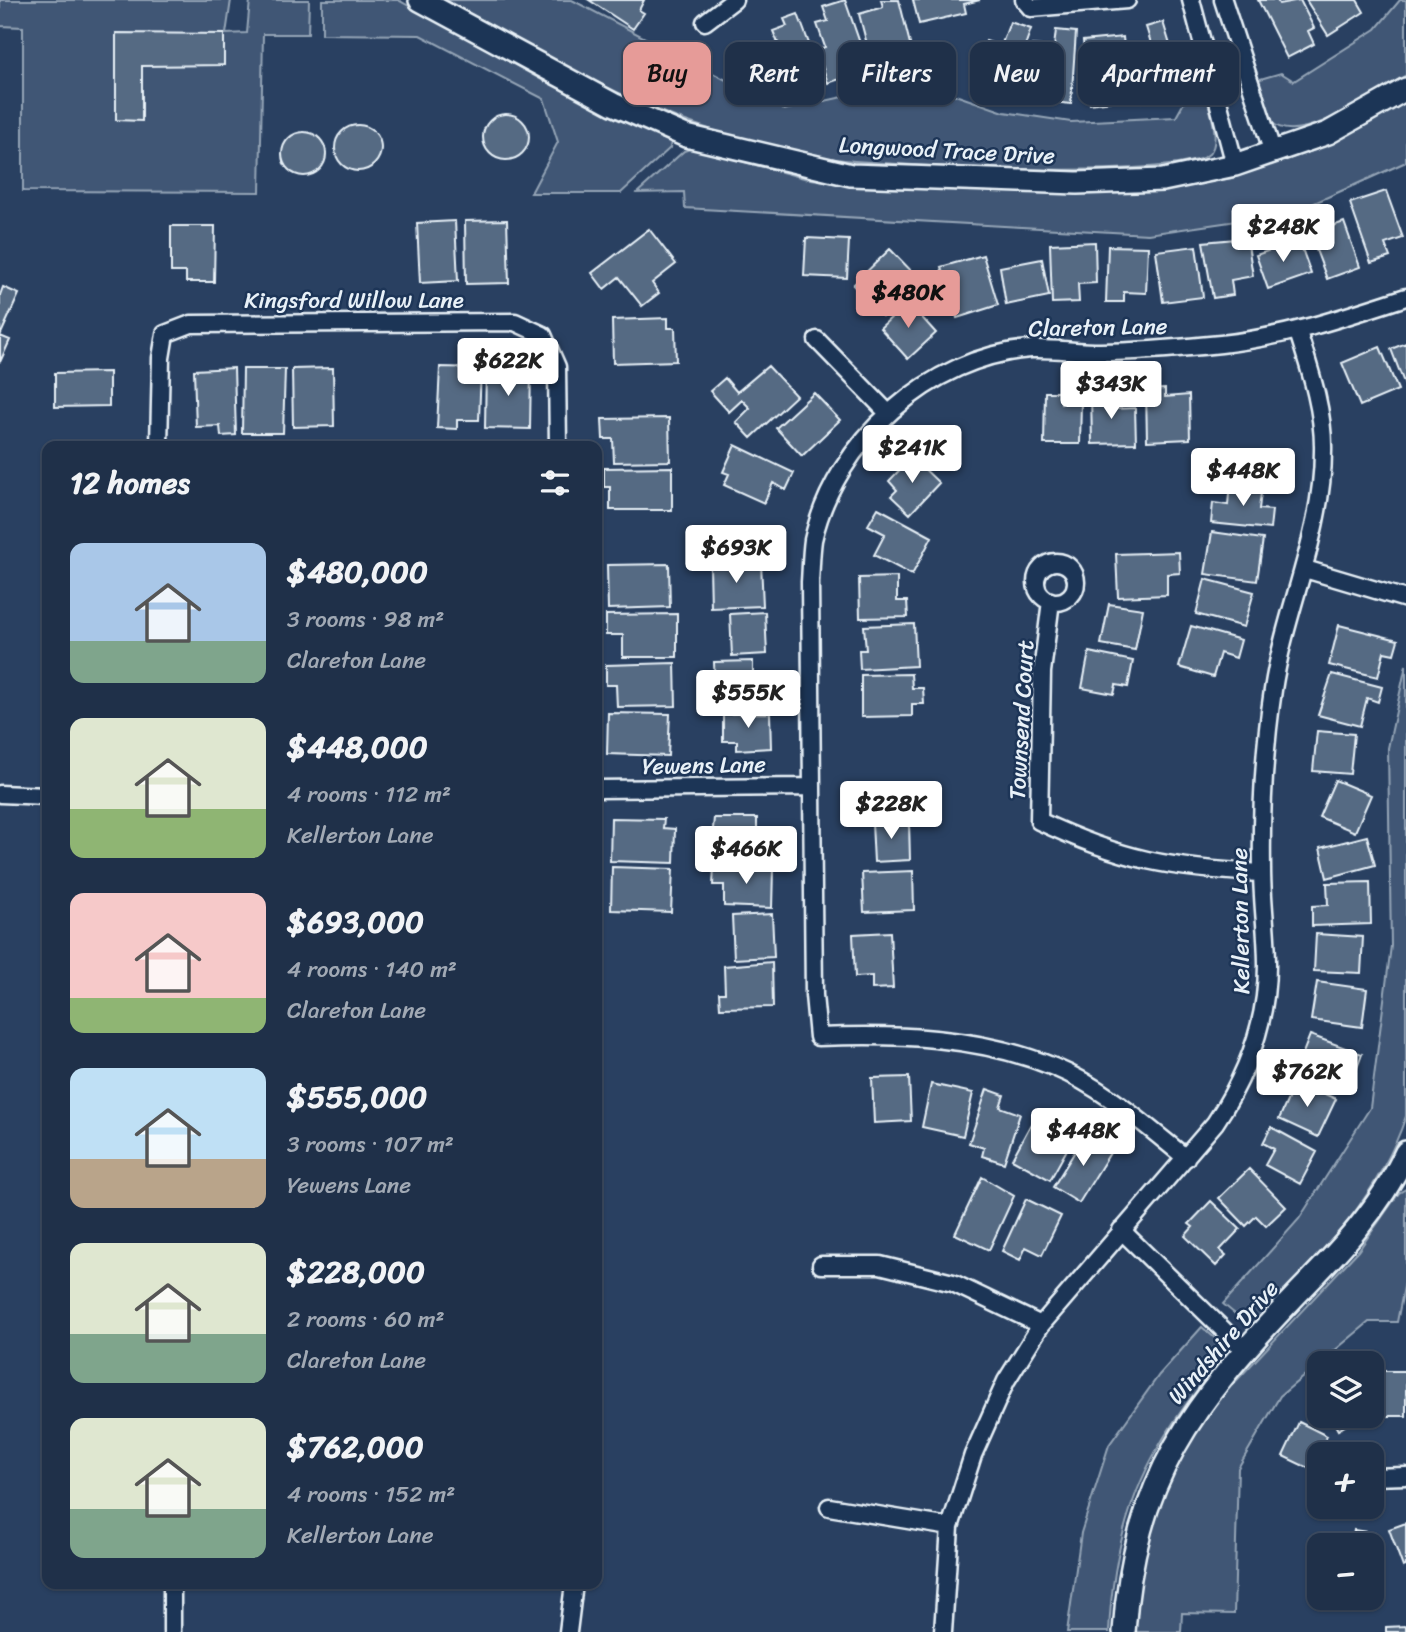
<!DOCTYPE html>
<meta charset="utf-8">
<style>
body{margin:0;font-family:Sriracha,sans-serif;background:#2c3c53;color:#f1f3f6;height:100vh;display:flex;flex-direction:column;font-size:26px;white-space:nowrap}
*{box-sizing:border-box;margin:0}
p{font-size:23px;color:#a1a9b4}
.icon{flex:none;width:38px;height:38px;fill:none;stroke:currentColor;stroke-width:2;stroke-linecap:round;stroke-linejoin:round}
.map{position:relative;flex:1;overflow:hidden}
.side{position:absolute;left:42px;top:441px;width:560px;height:1148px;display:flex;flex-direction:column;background:#1f3049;border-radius:14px;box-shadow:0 2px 5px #0004,0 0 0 2px #3c4b61}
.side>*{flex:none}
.banner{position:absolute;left:623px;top:42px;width:665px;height:63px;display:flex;gap:14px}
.buttons{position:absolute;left:1307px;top:1351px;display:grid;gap:14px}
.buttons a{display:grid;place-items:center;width:77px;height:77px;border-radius:14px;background:#1f3049;box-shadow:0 2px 5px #0004,0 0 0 2px #3c4b61;font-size:35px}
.price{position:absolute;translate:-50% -60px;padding:0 16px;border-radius:7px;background:#fff;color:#222;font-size:23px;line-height:46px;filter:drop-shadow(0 2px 4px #0008)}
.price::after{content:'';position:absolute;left:50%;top:42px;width:21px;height:16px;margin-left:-10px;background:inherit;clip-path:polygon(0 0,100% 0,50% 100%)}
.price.current{background:#e69b98;color:#111}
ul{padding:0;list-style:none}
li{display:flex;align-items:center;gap:21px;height:175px;padding:0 28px}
li span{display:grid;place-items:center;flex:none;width:196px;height:140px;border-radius:14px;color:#555}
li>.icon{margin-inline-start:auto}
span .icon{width:84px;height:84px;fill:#fffc;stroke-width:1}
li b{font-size:30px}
h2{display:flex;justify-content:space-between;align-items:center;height:84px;padding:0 28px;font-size:30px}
.tag{padding:0 24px;border-radius:14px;background:#1f3049;box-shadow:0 2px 5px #0004,0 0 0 2px #3c4b61;font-size:24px;line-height:63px}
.tag.current{background:#e69b98;color:#111}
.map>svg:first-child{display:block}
.green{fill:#415774;stroke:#94a4b6;stroke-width:2}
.building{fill:#556a83;stroke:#e8f1f8;stroke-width:2}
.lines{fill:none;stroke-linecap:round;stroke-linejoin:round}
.minor-casing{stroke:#e8f1f8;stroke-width:21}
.tertiary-casing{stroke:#e8f1f8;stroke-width:26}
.minor{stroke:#1d3557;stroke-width:16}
.tertiary{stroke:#1d3557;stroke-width:21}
.labels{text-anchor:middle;stroke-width:5;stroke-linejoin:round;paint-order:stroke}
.street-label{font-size:23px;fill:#e8f1f8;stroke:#1d3557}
</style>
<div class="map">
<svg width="1406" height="1632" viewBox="0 0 1406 1632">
<rect width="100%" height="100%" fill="#294061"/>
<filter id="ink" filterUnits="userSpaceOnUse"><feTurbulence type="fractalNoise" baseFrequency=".0143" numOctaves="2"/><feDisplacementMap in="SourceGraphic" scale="14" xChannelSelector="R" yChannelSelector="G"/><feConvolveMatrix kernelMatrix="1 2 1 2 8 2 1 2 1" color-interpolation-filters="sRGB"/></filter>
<g filter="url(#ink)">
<path class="green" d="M 0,0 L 231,0 L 226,34 L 247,33 L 250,0 L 309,0 L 308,34 L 263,34 L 260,192 L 23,191 L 23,27 L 0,26 Z
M 322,0 L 398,0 L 542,80 L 671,141 L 670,148 L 621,193 L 531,193 L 558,142 L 544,99 L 420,35 L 322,34 Z
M 445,0 L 572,0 L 784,110 L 915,81 L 1004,112 L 1071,122 L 1176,117 L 1186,99 L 1206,93 C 1209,109 1222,142 1209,154 C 1179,182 866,166 814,156 C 774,149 735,138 697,125 C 609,95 527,44 445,0 Z
M 1400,0 L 1406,0 L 1406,75 C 1381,90 1295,151 1271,121 C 1264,111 1261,91 1257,80 L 1281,73 L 1294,81 L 1376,29 Z
M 1406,101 L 1406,162 L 1292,213 L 1148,234 L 685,208 L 684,192 L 637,193 L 684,151 L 693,148 L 804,178 L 870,187 L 1098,192 L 1174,188 L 1232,178 L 1318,149 Z
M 1406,665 L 1406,1116 C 1378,1199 1318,1258 1259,1320 L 1247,1324 L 1223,1304 L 1299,1219 L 1370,1108 L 1391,946 L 1388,748 Z
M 1406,1189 L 1406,1277 L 1397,1322 L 1369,1322 L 1280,1396 L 1238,1468 L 1234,1614 L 1182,1613 L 1181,1632 L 1130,1632 L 1148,1522 L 1193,1427 L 1358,1251 L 1399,1193 Z
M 1202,1327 L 1224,1346 L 1225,1357 C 1149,1441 1114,1517 1109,1632 L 1067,1632 L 1081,1533 L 1109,1445 L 1159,1375 Z"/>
<path class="building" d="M 589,0 L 644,0 L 639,10 L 644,13 L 633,29 Z
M 845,0 L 869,69 L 828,83 L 817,50 L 825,47 L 817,24 L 828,21 L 823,7 Z
M 881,0 L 899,0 L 914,60 L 895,65 L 893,56 L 877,60 L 874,46 L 868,48 L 859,14 L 883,7 Z
M 913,0 L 980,0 L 964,4 L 966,13 L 919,24 Z
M 1258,0 L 1277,0 L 1279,4 L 1300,0 L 1314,28 L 1308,31 L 1314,44 L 1287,58 Z
M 1306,0 L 1357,0 L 1364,12 L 1328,35 Z
M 798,14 L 823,81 L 791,93 L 787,85 L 779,88 L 764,48 L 778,43 L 773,31 L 787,26 L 784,19 Z
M 1010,22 L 1031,29 L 1007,96 L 971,83 L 986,41 L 1001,46 Z
M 1163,22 L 1184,90 L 1142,102 L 1132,72 L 1140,70 L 1134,48 L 1151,43 L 1146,27 Z
M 1056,30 L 1076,32 L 1071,104 L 1053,102 L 1053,95 L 1037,94 L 1038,81 L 1029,80 L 1032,45 L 1054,47 Z
M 116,33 L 224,34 L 224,65 L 142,66 L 142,121 L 116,120 Z
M 1123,37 L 1129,99 L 1090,104 L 1083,41 Z
M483 137a23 23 0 1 1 46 0a23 23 0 1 1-46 0Z
M335 148a23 23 0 1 1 46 0a23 23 0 1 1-46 0Z
M282 154a22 22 0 1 1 44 0a22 22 0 1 1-44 0Z
M 1386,191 L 1403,238 L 1385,244 L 1390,257 L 1371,263 L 1350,203 Z
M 507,220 L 509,283 L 466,284 L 465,221 Z
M 455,221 L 458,281 L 420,283 L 417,223 Z
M 1344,222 L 1360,267 L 1327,279 L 1310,234 Z
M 171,226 L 215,226 L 214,282 L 186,282 L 186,272 L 171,272 Z
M 649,229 L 676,264 L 652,283 L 659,293 L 642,306 L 619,277 L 604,289 L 592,273 Z
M 806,238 L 849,240 L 847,278 L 804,276 Z
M 1247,238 L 1253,276 L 1231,280 L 1233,295 L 1213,298 L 1203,242 Z
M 1299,240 L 1311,274 L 1268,289 L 1256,255 Z
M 1095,242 L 1096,283 L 1078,284 L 1079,302 L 1052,303 L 1050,244 Z
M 1108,246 L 1148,247 L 1146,293 L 1124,292 L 1124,302 L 1106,302 Z
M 1196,246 L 1203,297 L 1163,302 L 1156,251 Z
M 890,249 L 920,280 L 882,316 L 853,285 Z
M 983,255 L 998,305 L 957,318 L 941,267 Z
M 1042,259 L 1049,296 L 1006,305 L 1000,267 Z
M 3,287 L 19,294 L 0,336 L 10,340 L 0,362 L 0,295 Z
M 908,302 L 936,333 L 908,359 L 880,328 Z
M 668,318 L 668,328 L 675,328 L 676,361 L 613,363 L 612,320 Z
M 1406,343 L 1406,388 L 1391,349 Z
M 1380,347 L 1398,390 L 1360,406 L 1342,363 Z
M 768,366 L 796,396 L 751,438 L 736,422 L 750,408 L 742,400 L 729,412 L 710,391 L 725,378 L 737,392 Z
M 440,367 L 481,368 L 479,420 L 457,420 L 457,429 L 437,428 Z
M 486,367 L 531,367 L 530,429 L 485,428 Z
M 234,368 L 236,435 L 221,436 L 220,426 L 196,427 L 194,370 Z
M 333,368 L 334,426 L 293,427 L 292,369 Z
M 243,369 L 285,369 L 283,433 L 242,433 Z
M 109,372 L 109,406 L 55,407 L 55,373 Z
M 1165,389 L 1165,397 L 1189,395 L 1190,439 L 1147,441 L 1146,390 Z
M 1045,392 L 1061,392 L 1061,403 L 1081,403 L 1080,444 L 1044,444 Z
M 1091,392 L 1112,392 L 1112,409 L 1135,408 L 1136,443 L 1092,444 Z
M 814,393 L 840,420 L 802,456 L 776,428 Z
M 669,418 L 670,461 L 614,462 L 613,439 L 603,439 L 602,419 Z
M 735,445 L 794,473 L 786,490 L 773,483 L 764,503 L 724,485 L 729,474 L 723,472 Z
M 912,457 L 939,483 L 910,514 L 891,496 L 897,490 L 889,481 Z
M 672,467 L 672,510 L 610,510 L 610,487 L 604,487 L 604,468 Z
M 1230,482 L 1262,485 L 1259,509 L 1272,510 L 1270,529 L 1211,523 L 1213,503 L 1228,505 Z
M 878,508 L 932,537 L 912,575 L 874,555 L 885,534 L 868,525 Z
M 1212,532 L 1263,539 L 1257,581 L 1205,574 Z
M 1179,552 L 1180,573 L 1167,574 L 1167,595 L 1118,597 L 1116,554 Z
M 761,562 L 763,606 L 711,608 L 710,565 Z
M 669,564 L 670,607 L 608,609 L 607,565 Z
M 897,577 L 897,601 L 907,601 L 908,617 L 860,618 L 859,578 Z
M 1205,579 L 1254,592 L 1244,627 L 1196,614 Z
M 1109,604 L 1143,609 L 1135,650 L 1101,644 Z
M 765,612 L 767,654 L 732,656 L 730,614 Z
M 677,614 L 677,657 L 623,657 L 623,635 L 606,635 L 606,615 Z
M 914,624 L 916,666 L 860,669 L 859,650 L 866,650 L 864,626 Z
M 1339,625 L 1398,640 L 1394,654 L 1384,652 L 1378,677 L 1329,665 Z
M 1191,626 L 1241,640 L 1236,658 L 1220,653 L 1213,677 L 1179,667 Z
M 1089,652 L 1133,661 L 1128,687 L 1116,685 L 1114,694 L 1082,688 Z
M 753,661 L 753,686 L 770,685 L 771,704 L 710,706 L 709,687 L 715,687 L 714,662 Z
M 675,663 L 676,706 L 617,707 L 616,685 L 606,685 L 606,665 Z
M 911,674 L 912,688 L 923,688 L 924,704 L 912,704 L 912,716 L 861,717 L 861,675 Z
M 1332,674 L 1382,687 L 1378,702 L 1367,698 L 1360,726 L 1318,715 Z
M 608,713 L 670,714 L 668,756 L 607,754 Z
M 770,713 L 771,748 L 737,750 L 737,741 L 723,741 L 723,714 Z
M 1317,731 L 1354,734 L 1350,774 L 1313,771 Z
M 1335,780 L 1371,795 L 1355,832 L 1319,817 Z
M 611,818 L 664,819 L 663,828 L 675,829 L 674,863 L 610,861 Z
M 714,818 L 757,818 L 757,840 L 773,840 L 773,860 L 710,861 Z
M 909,821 L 910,860 L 874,862 L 872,823 Z
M 1367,836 L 1375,865 L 1327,878 L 1320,848 Z
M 612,867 L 673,869 L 671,912 L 611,910 Z
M 714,867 L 773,869 L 772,908 L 724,906 L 724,885 L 713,885 Z
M 913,871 L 914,910 L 864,912 L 862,873 Z
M 1370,882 L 1371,924 L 1312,926 L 1312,906 L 1328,905 L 1327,883 Z
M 772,914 L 774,957 L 734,959 L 732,916 Z
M 890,932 L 893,988 L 872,989 L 872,976 L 855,977 L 853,934 Z
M 1316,934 L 1363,937 L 1361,973 L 1314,971 Z
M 772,962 L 773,1007 L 720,1008 L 719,993 L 725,993 L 724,966 Z
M 1317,982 L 1367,989 L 1362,1027 L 1311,1020 Z
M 1310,1035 L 1362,1054 L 1349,1090 L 1296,1071 Z
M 909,1077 L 911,1121 L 874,1123 L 872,1078 Z
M 1296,1081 L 1336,1099 L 1318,1137 L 1279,1119 Z
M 931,1084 L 973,1093 L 963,1136 L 922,1127 Z
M 987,1089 L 1004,1095 L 1000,1107 L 1020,1114 L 1004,1163 L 982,1156 L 984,1148 L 969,1143 Z
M 1060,1120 L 1078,1130 L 1050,1180 L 1012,1159 L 1031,1124 L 1051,1136 Z
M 1271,1127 L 1317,1152 L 1300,1184 L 1265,1165 L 1274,1149 L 1263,1143 Z
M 1087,1132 L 1113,1148 L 1079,1203 L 1053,1187 Z
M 1249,1169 L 1286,1207 L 1266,1226 L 1256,1216 L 1246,1226 L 1219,1198 Z
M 982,1177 L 1014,1196 L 989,1250 L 955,1234 Z
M 1026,1199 L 1061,1216 L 1042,1255 L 1026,1247 L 1020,1260 L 1002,1251 Z
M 1211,1201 L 1240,1229 L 1220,1250 L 1226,1255 L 1216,1266 L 1185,1236 L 1193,1227 L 1189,1224 Z
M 1377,1371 L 1406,1371 L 1406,1416 L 1377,1416 Z
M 1330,1416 L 1350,1416 L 1353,1421 L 1338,1430 Z
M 1299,1422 L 1327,1436 L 1312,1470 L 1283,1456 Z
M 1406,1523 L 1406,1566 L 1403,1567 L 1389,1529 Z
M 1354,1530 L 1374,1533 L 1372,1549 L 1372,1545 L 1333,1545 L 1334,1540 L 1352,1543 Z
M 1406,1626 L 1406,1632 L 1386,1632 L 1386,1627 Z"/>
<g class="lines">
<defs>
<path id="minor" d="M 1024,0 L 1031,8 L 1127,0
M 1191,0 L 1235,165
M 1223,0 L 1273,153
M 705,22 L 734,0
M 1212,69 L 1242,59
M 817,340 L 888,413
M 159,446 L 161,358 L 165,334 L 191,324 L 515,322 L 543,335 L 557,367 L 558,446
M1036 582a20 20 0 1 1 40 0a20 20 0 1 1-40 0Z
M 1305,569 L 1406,599
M 1051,601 L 1042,672 L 1039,821 C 1122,860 1171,869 1262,873
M 597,789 L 812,787
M 0,794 L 47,796
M 1186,1158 C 1145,1125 1103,1087 1054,1067 C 980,1036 897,1034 818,1037 L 814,995 L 810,582 C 811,569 811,554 813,540 C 835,442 930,356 1031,349 C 1053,348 1077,352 1100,352 C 1140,352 1181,348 1221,344 C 1286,337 1345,317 1406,297
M 1121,1230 L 1244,1350
M 821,1265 L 880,1265 L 953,1283 L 1041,1325
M 1372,1477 L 1406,1476
M 829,1507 L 950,1527
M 172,1584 L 172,1632
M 568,1632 L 574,1584
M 943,1632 L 950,1527 L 973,1455 L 1006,1381 L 1041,1325 L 1215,1123 C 1247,1075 1267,1023 1267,965 C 1267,933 1262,901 1262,869 C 1261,809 1264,750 1273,690 C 1285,609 1323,534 1323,451 C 1324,411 1310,370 1298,332"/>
<path id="tertiary" d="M 420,0 L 613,104 L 686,136 L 851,175 L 1077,183 L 1163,180 L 1235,165 L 1328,133 L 1406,89
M 1124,1632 C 1134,1478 1193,1403 1296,1295 C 1338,1252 1381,1208 1406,1152"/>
</defs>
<use href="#minor" class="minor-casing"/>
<use href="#tertiary" class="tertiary-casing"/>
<use href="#minor" class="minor"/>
<use href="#tertiary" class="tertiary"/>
</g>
</g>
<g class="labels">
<g class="street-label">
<text transform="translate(947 150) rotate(3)" y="8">Longwood Trace Drive</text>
<text x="354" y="308">Kingsford Willow Lane</text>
<text transform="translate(1098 327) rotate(-1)" y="8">Clareton Lane</text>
<text transform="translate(1021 720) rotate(-87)" y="8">Townsend Court</text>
<text transform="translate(704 765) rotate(-1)" y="8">Yewens Lane</text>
<text transform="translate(1240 921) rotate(-91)" y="8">Kellerton Lane</text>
<text transform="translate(1223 1342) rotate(-49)" y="8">Windshire Drive</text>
</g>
</g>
</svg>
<div class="buttons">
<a><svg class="icon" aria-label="layers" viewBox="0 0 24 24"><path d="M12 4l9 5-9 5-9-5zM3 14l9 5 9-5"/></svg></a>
<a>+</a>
<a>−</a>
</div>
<b class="price" style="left:1283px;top:264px">$248K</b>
<b class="price current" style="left:908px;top:330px">$480K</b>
<b class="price" style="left:508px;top:398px">$622K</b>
<b class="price" style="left:1111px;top:421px">$343K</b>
<b class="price" style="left:912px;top:485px">$241K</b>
<b class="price" style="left:1243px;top:508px">$448K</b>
<b class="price" style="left:736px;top:585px">$693K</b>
<b class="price" style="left:748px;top:730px">$555K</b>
<b class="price" style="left:891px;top:841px">$228K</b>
<b class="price" style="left:746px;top:886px">$466K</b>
<b class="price" style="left:1307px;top:1109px">$762K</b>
<b class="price" style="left:1083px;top:1168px">$448K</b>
<div class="banner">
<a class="tag current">Buy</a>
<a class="tag">Rent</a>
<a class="tag">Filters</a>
<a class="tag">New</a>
<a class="tag">Apartment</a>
</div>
<section class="side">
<h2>12 homes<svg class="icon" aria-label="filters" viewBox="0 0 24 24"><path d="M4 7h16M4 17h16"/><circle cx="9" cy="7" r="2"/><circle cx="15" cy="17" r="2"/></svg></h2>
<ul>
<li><span style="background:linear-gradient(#a9c7e8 70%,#7fa58c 0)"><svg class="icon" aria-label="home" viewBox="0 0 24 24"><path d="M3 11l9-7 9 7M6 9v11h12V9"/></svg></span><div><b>$480,000</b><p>3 rooms · 98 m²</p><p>Clareton Lane</p></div></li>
<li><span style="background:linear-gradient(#dfe7d0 65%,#8fb573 0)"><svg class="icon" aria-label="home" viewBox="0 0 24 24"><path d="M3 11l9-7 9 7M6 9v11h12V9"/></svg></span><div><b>$448,000</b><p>4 rooms · 112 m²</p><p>Kellerton Lane</p></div></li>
<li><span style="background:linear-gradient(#f6c9c9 75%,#8fb573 0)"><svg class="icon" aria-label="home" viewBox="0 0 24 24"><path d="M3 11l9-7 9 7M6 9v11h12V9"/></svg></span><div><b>$693,000</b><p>4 rooms · 140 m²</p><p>Clareton Lane</p></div></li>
<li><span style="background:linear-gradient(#bfe0f5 65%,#b9a48a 0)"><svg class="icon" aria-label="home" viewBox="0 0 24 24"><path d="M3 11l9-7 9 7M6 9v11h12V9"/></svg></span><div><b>$555,000</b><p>3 rooms · 107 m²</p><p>Yewens Lane</p></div></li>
<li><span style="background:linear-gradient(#dfe7d0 65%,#7fa58c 0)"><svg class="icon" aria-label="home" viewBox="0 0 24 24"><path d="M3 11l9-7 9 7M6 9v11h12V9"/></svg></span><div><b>$228,000</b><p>2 rooms · 60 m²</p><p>Clareton Lane</p></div></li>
<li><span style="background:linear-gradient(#dfe7d0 65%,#7fa58c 0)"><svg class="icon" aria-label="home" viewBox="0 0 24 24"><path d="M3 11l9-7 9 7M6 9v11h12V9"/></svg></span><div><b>$762,000</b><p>4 rooms · 152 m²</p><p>Kellerton Lane</p></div></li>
</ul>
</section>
</div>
